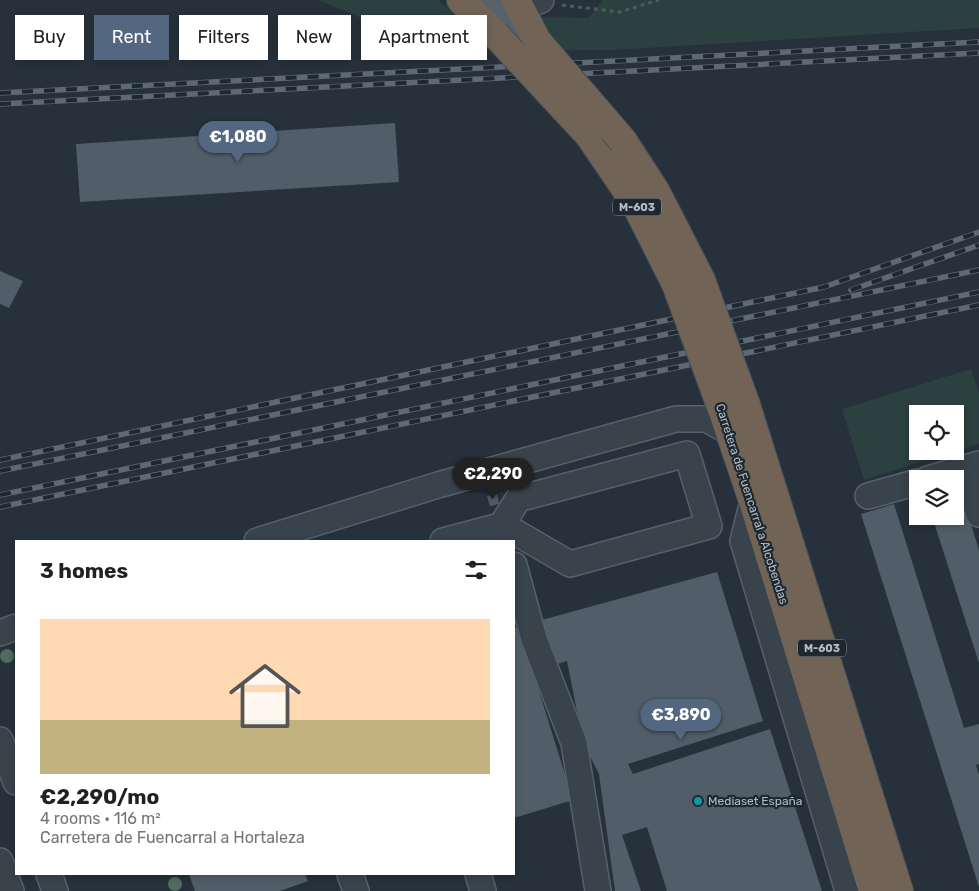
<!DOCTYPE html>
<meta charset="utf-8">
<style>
body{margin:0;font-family:Rubik,sans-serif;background:#f6f6f6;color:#202124;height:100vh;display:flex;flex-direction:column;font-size:19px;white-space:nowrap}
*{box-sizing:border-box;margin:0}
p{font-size:16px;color:#757577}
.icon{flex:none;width:28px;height:28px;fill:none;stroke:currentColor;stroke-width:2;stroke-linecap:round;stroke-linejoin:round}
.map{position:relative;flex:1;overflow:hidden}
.sheet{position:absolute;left:15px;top:540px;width:500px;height:335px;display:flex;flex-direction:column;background:#fff;border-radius:0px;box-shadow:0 2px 8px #0003}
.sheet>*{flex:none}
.hud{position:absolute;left:15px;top:15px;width:500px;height:45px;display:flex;gap:10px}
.controls{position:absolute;left:909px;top:405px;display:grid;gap:10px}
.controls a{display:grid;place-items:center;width:55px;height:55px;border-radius:0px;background:#fff;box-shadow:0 2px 8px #0003;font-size:25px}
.price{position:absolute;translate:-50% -42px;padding:0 11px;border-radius:18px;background:#536880;color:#fff;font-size:16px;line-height:32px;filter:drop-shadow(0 1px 2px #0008)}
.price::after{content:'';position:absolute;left:50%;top:30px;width:15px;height:11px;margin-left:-8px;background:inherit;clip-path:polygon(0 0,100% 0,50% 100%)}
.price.active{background:#222;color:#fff}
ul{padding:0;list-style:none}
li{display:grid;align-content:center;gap:10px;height:265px;padding:0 25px}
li+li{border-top:1px solid #e0e0e0}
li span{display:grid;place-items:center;height:155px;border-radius:0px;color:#555}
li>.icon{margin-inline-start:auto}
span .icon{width:90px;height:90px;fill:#fffc;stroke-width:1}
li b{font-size:21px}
h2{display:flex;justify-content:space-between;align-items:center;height:60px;padding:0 25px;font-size:21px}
.pill{padding:0 18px;border-radius:0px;background:#fff;box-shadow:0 2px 8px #0003;font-size:18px;line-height:45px}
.pill.active{background:#536880;color:#fff}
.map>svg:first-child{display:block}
.green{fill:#2b403f}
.building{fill:#515e69}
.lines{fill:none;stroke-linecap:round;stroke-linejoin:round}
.minor-casing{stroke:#57616a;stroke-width:28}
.major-casing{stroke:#424c55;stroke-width:30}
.highway-casing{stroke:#444e57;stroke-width:30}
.path{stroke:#495d5d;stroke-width:3;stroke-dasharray:4 4;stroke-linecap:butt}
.minor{stroke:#39434c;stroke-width:25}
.major{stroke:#57626c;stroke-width:28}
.highway{stroke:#716457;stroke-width:28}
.rail-casing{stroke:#5e6974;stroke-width:5.5}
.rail{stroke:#1e2831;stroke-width:4;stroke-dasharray:11;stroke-linecap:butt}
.highway-bridge-casing{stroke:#444e57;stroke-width:30;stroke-linecap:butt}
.highway-bridge{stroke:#716457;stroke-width:28}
.tree{fill:#516b5e}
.culture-dot{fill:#0f9aa8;stroke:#1e2831;stroke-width:2}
.labels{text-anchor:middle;stroke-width:4.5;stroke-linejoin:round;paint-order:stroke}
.shield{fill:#1e2831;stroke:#88919a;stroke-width:1}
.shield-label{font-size:11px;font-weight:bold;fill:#b5bec7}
.street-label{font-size:12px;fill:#b5bec7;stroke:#1e2831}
.poi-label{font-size:12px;fill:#b5bec7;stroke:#1e2831;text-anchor:start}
</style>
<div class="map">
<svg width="979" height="891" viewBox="0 0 979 891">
<rect width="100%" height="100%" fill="#26313b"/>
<path class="green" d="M 319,0 L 438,0 L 492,50 L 440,52 Z
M 602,0 L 979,0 L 979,28 L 612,50 L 559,50 L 541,17 L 589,18 Z
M 971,369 L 979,393 L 979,444 L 955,451 L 955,414 L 918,414 L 918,451 L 954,451 L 864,480 L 842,409 Z"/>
<path class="building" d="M 395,123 L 399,182 L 80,202 L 76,144 Z
M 0,271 L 23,281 L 9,308 L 0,304 Z
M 958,483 L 979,550 L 979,663 L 932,516 L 955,516 L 955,484 Z
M 497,494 L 499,504 L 490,506 L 487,496 Z
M 894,504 L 964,728 L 979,724 L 979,764 L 976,765 L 979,775 L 979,887 L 861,514 Z
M 717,572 L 763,721 L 628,764 L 633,774 L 770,729 L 822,891 L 667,891 L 647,827 L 622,835 L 641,891 L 615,891 L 599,774 L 583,742 L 567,661 L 554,665 L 538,621 Z
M 519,627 L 573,800 L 514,818 L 514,628 Z
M 189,874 L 305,874 L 308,881 L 280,891 L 195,891 Z"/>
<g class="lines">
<defs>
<path id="minor" d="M 521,8 L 541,0
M 964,468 L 979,514
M 928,479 L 979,464
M 868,496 L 918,482
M 753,501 L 743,541 L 848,891
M 257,541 L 438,485 L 676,419 L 706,419 L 730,432
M 443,541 L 503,525 L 570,564 L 709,526 L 687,454 L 518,499 L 492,541
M 514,565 L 534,639 L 574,743 L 598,891
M 0,633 L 16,627
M 0,740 L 16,782
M 0,861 L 11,891
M 49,874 L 55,891
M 350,874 L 356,891
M 478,874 L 483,891"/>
<path id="major" d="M 493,0 L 534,38"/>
<path id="highway" d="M 461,0 L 495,34
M 516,0 L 537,41
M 589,135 L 634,201 L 676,284
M 623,141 L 656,192 L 701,280
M 746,405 L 899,891
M 722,409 L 753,501 L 873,891"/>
</defs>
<use href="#minor" class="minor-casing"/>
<use href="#major" class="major-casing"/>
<use href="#highway" class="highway-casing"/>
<path class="path" d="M 562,5 L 620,12 L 659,0"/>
<use href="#minor" class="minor"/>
<use href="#major" class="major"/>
<use href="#highway" class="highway"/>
<defs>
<path id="rail" d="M 0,93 L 979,42
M 0,104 L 979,53
M 851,290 L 979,245
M 0,460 L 824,287 L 979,232
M 0,471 L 979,270
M 0,495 L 979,292
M 0,507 L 979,305"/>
</defs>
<use href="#rail" class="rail-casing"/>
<use href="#rail" class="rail"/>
<defs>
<path id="highway-bridge" d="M 495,34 L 589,135
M 537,41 L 623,141
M 701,280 L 746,405
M 676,284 L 722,409"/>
</defs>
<use href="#highway-bridge" class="highway-bridge-casing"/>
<use href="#highway-bridge" class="highway-bridge"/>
</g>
<g class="tree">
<circle cx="7" cy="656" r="7"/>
<circle cx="175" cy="884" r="7"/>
</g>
<circle class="culture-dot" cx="698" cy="801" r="5"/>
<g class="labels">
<g class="shield">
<rect x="613" y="198.5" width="48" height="17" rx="4"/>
<rect x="798" y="639.5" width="48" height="17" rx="4"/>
</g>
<g class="shield-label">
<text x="637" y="211">M-603</text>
<text x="822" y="652">M-603</text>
</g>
<g class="street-label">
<text transform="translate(752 504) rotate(72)" y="4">Carretera de Fuencarral a Alcobendas</text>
</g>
<g class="poi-label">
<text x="708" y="805">Mediaset España</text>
</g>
</g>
</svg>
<div class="controls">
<a><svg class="icon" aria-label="locate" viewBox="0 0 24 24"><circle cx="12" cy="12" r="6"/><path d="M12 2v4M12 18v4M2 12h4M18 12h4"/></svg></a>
<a><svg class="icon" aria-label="layers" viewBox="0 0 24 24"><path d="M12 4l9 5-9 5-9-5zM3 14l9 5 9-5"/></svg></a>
</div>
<b class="price" style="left:238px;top:163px">€1,080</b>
<b class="price active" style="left:493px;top:500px">€2,290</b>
<b class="price" style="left:681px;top:741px">€3,890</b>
<div class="hud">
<a class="pill">Buy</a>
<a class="pill active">Rent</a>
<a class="pill">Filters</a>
<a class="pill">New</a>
<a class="pill">Apartment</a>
</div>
<section class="sheet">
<h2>3 homes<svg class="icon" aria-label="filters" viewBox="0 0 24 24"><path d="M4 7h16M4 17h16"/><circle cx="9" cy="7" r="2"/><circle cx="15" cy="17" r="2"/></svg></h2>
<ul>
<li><span style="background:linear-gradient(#ffd9b3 65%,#c2b280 0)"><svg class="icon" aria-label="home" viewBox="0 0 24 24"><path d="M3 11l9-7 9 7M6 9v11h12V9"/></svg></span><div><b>€2,290/mo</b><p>4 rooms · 116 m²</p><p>Carretera de Fuencarral a Hortaleza</p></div></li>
</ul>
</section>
</div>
